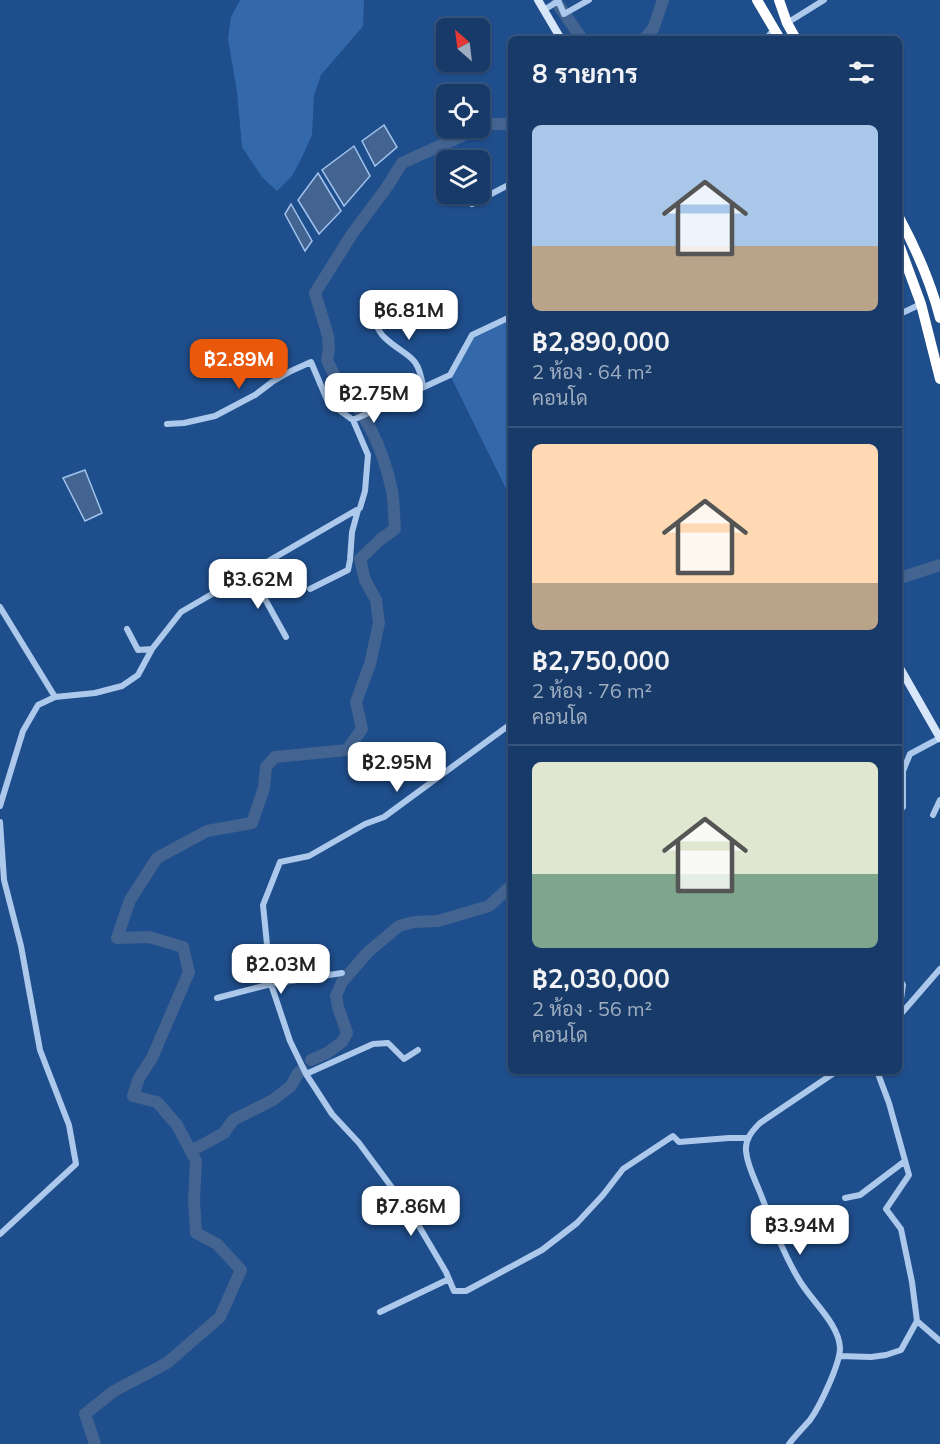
<!DOCTYPE html>
<html lang="th">
<meta charset="utf-8">
<style>
body{margin:0;font-family:Mulish,Sarabun,sans-serif;background:#20416f;color:#f1f3f6;height:100vh;display:flex;flex-direction:column;font-size:22px;white-space:nowrap}
*{box-sizing:border-box;margin:0}
p{font-size:20px;color:#9eadc0}
.icon{flex:none;width:33px;height:33px;fill:none;stroke:currentColor;stroke-width:2;stroke-linecap:round;stroke-linejoin:round}
.map{position:relative;flex:1;overflow:hidden}
.panel{position:absolute;left:508px;top:36px;width:394px;height:1038px;display:flex;flex-direction:column;background:#173a69;border-radius:9px;box-shadow:0 2px 4px #0004,0 0 0 2px #36547d}
.panel>*{flex:none}
.needle{width:39px;rotate:332deg}
.buttons{position:absolute;left:436px;top:18px;display:grid;gap:12px}
.buttons a{display:grid;place-items:center;width:54px;height:54px;border-radius:9px;background:#173a69;box-shadow:0 2px 4px #0004,0 0 0 2px #36547d;font-size:30px}
.price{position:absolute;translate:-50% -51px;padding:0 14px;border-radius:12px;background:#fff;color:#222;font-size:20px;line-height:39px;filter:drop-shadow(0 2px 3px #0008)}
.price::after{content:'';position:absolute;left:50%;top:36px;width:18px;height:14px;margin-left:-9px;background:inherit;clip-path:polygon(0 0,100% 0,50% 100%)}
.price.current{background:#ea580c;color:#fff}
ul{padding:0;list-style:none}
li{display:grid;align-content:center;gap:12px;height:318px;padding:0 24px}
li+li{border-top:2px solid #36547d}
li span{display:grid;place-items:center;height:186px;border-radius:9px;color:#555}
li>.icon{margin-inline-start:auto}
span .icon{width:108px;height:108px;fill:#fffc;stroke-width:1}
li b{font-size:26px}
h2{display:flex;justify-content:space-between;align-items:center;height:72px;padding:0 24px;font-size:26px}
.map>svg:first-child{display:block}
.green{fill:#3368aa}
.water{fill:#436491;stroke:#a0c3ed;stroke-width:1.5}
.lines{fill:none;stroke-linecap:round;stroke-linejoin:round}
.river{stroke:#436491;stroke-width:12}
.street{stroke:#acc9ec;stroke-width:6}
.secondary{stroke:#d8e6f9;stroke-width:8}
.highway{stroke:#fff;stroke-width:10}
</style>
<div class="map">
<svg width="940" height="1444" viewBox="0 0 940 1444">
<rect width="100%" height="100%" fill="#1f4e8c"/>
<path class="green" d="M 240,0 L 364,0 L 363,26 L 321,75 L 314,95 L 312,135 L 302,157 L 292,176 L 277,191 L 262,177 L 242,147 L 237,92 L 228,39 L 231,17 Z
M 511,316 L 511,499 L 450,375 L 472,335 Z"/>
<path class="water" d="M 384,125 L 397,147 L 375,166 L 362,141 Z
M 354,146 L 370,176 L 344,206 L 322,170 Z
M 318,173 L 341,211 L 319,234 L 298,200 Z
M 291,204 L 312,241 L 305,251 L 285,214 Z
M 85,470 L 102,513 L 85,521 L 63,478 Z"/>
<g class="lines">
<path class="river" d="M 557,3 L 582,39
M 644,39 L 653,29 L 663,0
M 900,578 L 940,565
M 311,1060 L 327,1053 L 342,1042 L 347,1033 L 338,1007 L 336,996 L 342,982 L 368,952 L 399,926 L 414,922 L 438,921 L 489,906 L 512,885
M 191,1151 L 224,1133 L 233,1120 L 273,1100 L 291,1086 L 298,1073 L 302,1070
M 95,1444 L 85,1414 L 114,1391 L 167,1363 L 220,1317 L 241,1270 L 217,1244 L 196,1233 L 194,1200 L 196,1161 L 177,1125 L 157,1102 L 133,1096 L 139,1078 L 152,1058 L 189,972 L 183,947 L 149,937 L 117,938 L 130,900 L 157,858 L 207,831 L 252,823 L 264,788 L 266,767 L 275,757 L 347,750 L 362,729 L 356,702 L 370,664 L 379,623 L 376,600 L 365,580 L 360,559 L 381,539 L 395,529 C 394,516 394,503 392,491 C 384,453 368,413 338,387 L 336,379 L 327,360 L 329,349 L 328,336 L 315,293 L 352,234 L 387,187 L 402,163 L 488,124 L 512,124"/>
<path class="street" d="M 558,0 L 564,14 L 589,0
M 544,10 L 558,1
M 787,23 L 824,0
M 766,39 L 770,34
M 472,204 L 512,183
M 367,303 C 371,314 376,329 384,337 C 406,358 418,352 423,387
M 900,314 L 921,304
M 167,424 L 184,423 L 215,416 L 255,395 L 272,382 L 291,371 L 311,362 L 328,402 L 353,420 L 450,375 L 472,335 L 512,316
M 250,572 L 286,637
M 310,589 L 348,570 L 350,560 L 352,532 L 358,510
M 0,607 L 55,697
M 127,629 L 138,650 L 152,649 L 181,612 L 360,508 L 365,491 L 368,455 L 353,420
M 512,723 L 384,817 L 365,824 L 309,856 L 280,862 L 263,905 L 271,984 L 290,1041 L 306,1074 L 332,1114 L 359,1143 L 413,1216 L 446,1272 L 454,1291 L 466,1291 L 542,1250 L 577,1223 L 603,1195 L 623,1169 L 673,1136 L 679,1142 L 729,1138 L 747,1138
M 0,806 L 23,731 L 38,705 L 55,697 L 95,693 L 122,686 L 138,675 L 152,649
M 900,811 L 903,807 L 903,771 L 910,754 L 940,738
M 933,815 L 940,800
M 0,822 L 4,880 L 21,946 L 40,1050 L 69,1125 L 76,1164 L 0,1234
M 900,980 L 903,985 L 901,999 L 900,1000
M 217,998 L 271,984 L 342,973
M 900,1015 L 940,969
M 306,1074 L 373,1044 L 388,1043 L 404,1059 L 418,1050
M 845,1198 L 860,1195 L 905,1161
M 380,1312 L 449,1279
M 917,1321 L 940,1341
M 839,1356 L 871,1357 L 886,1355 L 901,1350 L 917,1321 L 912,1282 L 901,1229 L 886,1209 L 909,1175 L 889,1103 L 877,1071
M 789,1444 C 795,1436 803,1428 810,1420 C 820,1406 840,1364 840,1348 C 839,1323 810,1300 798,1278 C 782,1251 771,1220 759,1190 C 754,1178 747,1164 746,1151 C 745,1139 752,1131 760,1123 L 837,1071"/>
<path class="secondary" d="M 538,0 L 561,39
M 900,668 L 940,738"/>
<path class="highway" d="M 757,0 L 780,39
M 779,0 L 787,23 L 796,39
M 900,219 C 917,251 931,283 940,318
M 900,247 L 921,304 L 940,379"/>
</g>
</svg>
<div class="buttons">
<a><svg class="needle" viewBox="-14 -14 28 28"><path d="M0-13l5 13h-10z" fill="#e53935"/><path d="M0 13l5-13h-10z" fill="#9eadc0"/></svg></a>
<a><svg class="icon" aria-label="locate" viewBox="0 0 24 24"><circle cx="12" cy="12" r="6"/><path d="M12 2v4M12 18v4M2 12h4M18 12h4"/></svg></a>
<a><svg class="icon" aria-label="layers" viewBox="0 0 24 24"><path d="M12 4l9 5-9 5-9-5zM3 14l9 5 9-5"/></svg></a>
</div>
<b class="price" style="left:409px;top:341px">฿6.81M</b>
<b class="price current" style="left:239px;top:390px">฿2.89M</b>
<b class="price" style="left:374px;top:424px">฿2.75M</b>
<b class="price" style="left:258px;top:610px">฿3.62M</b>
<b class="price" style="left:397px;top:793px">฿2.95M</b>
<b class="price" style="left:281px;top:995px">฿2.03M</b>
<b class="price" style="left:411px;top:1237px">฿7.86M</b>
<b class="price" style="left:800px;top:1256px">฿3.94M</b>
<section class="panel">
<h2>8 รายการ<svg class="icon" aria-label="filters" viewBox="0 0 24 24"><path d="M4 7h16M4 17h16"/><circle cx="9" cy="7" r="2"/><circle cx="15" cy="17" r="2"/></svg></h2>
<ul>
<li><span style="background:linear-gradient(#a9c7e8 65%,#b9a48a 0)"><svg class="icon" aria-label="home" viewBox="0 0 24 24"><path d="M3 11l9-7 9 7M6 9v11h12V9"/></svg></span><div><b>฿2,890,000</b><p>2 ห้อง · 64 m²</p><p>คอนโด</p></div></li>
<li><span style="background:linear-gradient(#ffd9b3 75%,#b9a48a 0)"><svg class="icon" aria-label="home" viewBox="0 0 24 24"><path d="M3 11l9-7 9 7M6 9v11h12V9"/></svg></span><div><b>฿2,750,000</b><p>2 ห้อง · 76 m²</p><p>คอนโด</p></div></li>
<li><span style="background:linear-gradient(#dfe7d0 60%,#7fa58c 0)"><svg class="icon" aria-label="home" viewBox="0 0 24 24"><path d="M3 11l9-7 9 7M6 9v11h12V9"/></svg></span><div><b>฿2,030,000</b><p>2 ห้อง · 56 m²</p><p>คอนโด</p></div></li>
</ul>
</section>
</div>
